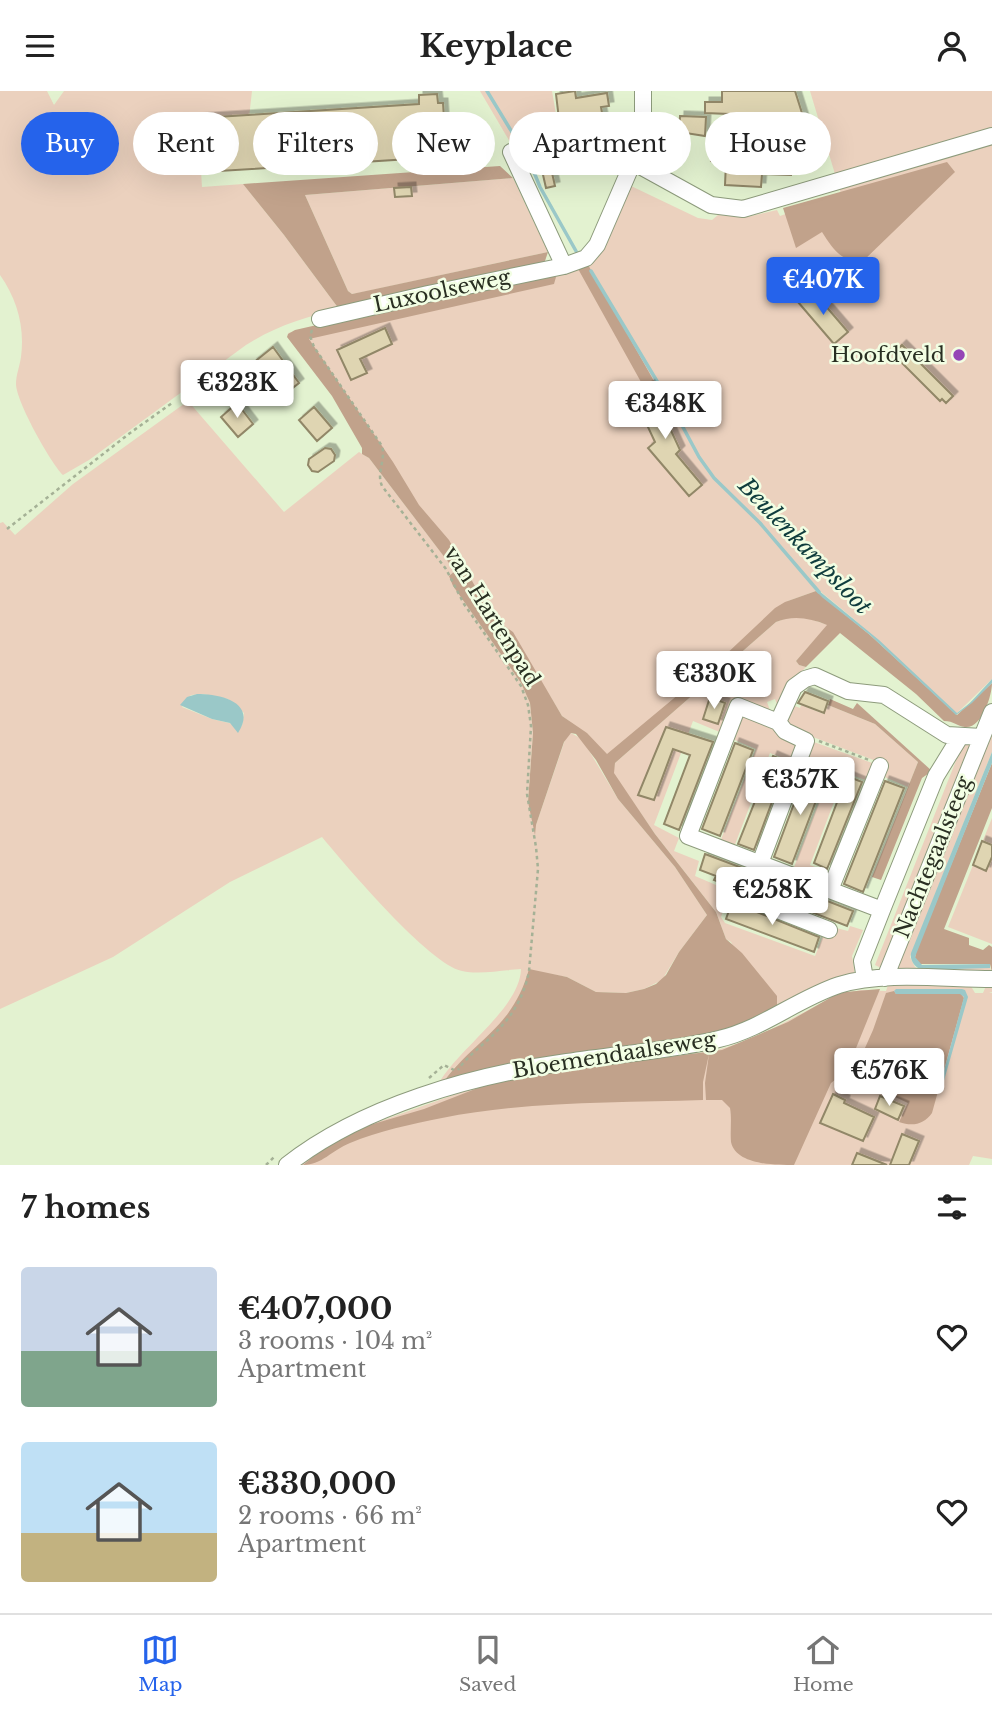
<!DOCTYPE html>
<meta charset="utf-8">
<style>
body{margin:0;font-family:"Libre Baskerville",serif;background:#f2f2f2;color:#222;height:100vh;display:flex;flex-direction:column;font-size:26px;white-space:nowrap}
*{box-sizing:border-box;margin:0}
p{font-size:23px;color:#767676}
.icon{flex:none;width:38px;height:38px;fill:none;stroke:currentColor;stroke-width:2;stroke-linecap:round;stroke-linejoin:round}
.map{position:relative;height:1074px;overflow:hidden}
.panel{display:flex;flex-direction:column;background:#fff;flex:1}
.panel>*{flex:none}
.hud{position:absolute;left:21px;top:21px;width:950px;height:63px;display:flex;gap:14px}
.price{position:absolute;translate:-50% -60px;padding:0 16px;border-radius:7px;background:#fff;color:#222;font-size:23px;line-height:46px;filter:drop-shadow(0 2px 4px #0008)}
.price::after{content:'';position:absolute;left:50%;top:42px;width:21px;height:16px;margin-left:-10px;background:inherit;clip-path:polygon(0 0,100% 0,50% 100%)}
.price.on{background:#2563eb;color:#fff}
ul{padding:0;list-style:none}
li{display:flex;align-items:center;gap:21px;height:175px;padding:0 21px}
li span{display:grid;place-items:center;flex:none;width:196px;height:140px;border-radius:7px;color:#555}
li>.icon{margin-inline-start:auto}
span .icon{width:84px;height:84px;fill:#fffc;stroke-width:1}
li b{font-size:30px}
h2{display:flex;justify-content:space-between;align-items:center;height:84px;padding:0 21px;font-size:30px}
.chip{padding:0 24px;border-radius:32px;background:#fff;box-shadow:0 7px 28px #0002;font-size:24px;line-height:63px}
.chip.on{background:#2563eb;color:#fff}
header{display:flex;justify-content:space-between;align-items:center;height:91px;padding:0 21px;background:#fff;font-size:32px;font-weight:800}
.tabs{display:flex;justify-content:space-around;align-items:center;height:98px;border-top:2px solid #e0e0e0;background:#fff;font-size:19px;color:#767676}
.tabs a{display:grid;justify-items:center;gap:4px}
.tabs .on{color:#2563eb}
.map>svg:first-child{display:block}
.green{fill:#ebd1be;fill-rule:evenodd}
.forest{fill:#c1a28b}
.water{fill:#9ac8c8}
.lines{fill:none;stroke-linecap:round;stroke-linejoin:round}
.stream{stroke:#9ac8c8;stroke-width:3.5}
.building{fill:#dfd5b2;stroke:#918767;stroke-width:2;filter:url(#shadow)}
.minor-casing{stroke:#8d9b7c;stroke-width:18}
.path{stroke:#a5b196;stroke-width:2.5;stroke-dasharray:3.5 3.5;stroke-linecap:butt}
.minor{stroke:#fff;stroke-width:16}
.poi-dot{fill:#9546b6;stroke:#f2fee3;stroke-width:2.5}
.labels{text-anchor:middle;stroke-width:5;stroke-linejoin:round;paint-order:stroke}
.street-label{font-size:21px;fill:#292f22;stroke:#f2fee3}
.poi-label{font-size:21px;fill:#292f22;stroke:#f2fee3;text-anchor:end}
.water-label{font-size:23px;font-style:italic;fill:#0f3c3d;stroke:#f2fee3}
</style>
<header><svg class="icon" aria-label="menu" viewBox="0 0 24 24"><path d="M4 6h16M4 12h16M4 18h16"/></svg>Keyplace<svg class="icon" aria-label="person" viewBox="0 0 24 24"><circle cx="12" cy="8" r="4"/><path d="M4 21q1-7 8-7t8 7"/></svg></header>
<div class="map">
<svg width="992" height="1074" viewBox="0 0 992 1074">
<defs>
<filter id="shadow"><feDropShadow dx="4.5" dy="-4.5" stdDeviation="0" flood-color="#0004"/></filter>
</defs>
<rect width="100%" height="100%" fill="#e3f2d0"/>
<path class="green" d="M 0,0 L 47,0 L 54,14 L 64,0 L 252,0 L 249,27 L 198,31 L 202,96 L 243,93 L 284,144 L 339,218 C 305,226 276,235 246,254 L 89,369 L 63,384 C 50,371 16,310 16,293 C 16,284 20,274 21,266 C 25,236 17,208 0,184 Z
M 480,0 L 552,0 L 563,64 L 523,73 Z
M 810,0 L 992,0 L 992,588 L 956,623 L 855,529 L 809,491 L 816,500 L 788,510 L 600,673 L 585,653 L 618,708 L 675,776 L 707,824 L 679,861 L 662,889 L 644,898 L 626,902 L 596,901 L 567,886 L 533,880 L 511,921 L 494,942 L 455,976 L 444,990 L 439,992 C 459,957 520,917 521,878 C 502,879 480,884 462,880 C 429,873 346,775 322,746 L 230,791 L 113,866 L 0,918 L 0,432 L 3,431 L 15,444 L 73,393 L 188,310 L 284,421 L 359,361 L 369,367 L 456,481 L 453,495 L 521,592 L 530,612 L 533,642 L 528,711 L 536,734 L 566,646 L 571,642 L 580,647 L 569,630 L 562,625 L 547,600 L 288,242 L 581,175 L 629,94 L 698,127 L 712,129 L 718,124 L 747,126 L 777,119 L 780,125 L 841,103 ZM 203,603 L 228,608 L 244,622 L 242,635 L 212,628 L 182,616 L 191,604 Z
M 513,87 L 548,161 L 358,202 L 352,203 L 348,200 L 305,104 Z
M 787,527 L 807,527 L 828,534 L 796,570 L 799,574 L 806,576 L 790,593 L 779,619 L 775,608 L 767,611 L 771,622 L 736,608 L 722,642 L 693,630 L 654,734 L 679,747 L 674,760 L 699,770 L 695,785 L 730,800 L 721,826 L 725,832 L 815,865 L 824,843 L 832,836 L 848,840 L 850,835 L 863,839 L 852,865 L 855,884 L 766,925 L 731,851 L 726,848 L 716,821 L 655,743 L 613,682 L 615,672 L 776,531 Z
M 792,614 L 800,617 L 801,614 L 824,623 L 828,614 L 875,633 L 918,671 L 908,696 L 880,684 L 884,673 L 792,638 L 787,630 Z
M 741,624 L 764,631 L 796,652 L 794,671 L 770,662 L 734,756 L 720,751 L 756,658 L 730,647 Z
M 992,635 L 992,661 L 910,866 L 915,876 L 921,879 L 990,876 L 991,881 L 899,880 L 897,878 Z
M 811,650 L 875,673 L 869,690 L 845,682 L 810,774 L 833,783 L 826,790 L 793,779 L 830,682 L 803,671 Z
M 963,652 L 972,652 L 881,877 L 875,874 Z
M 992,727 L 992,853 L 948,836 Z
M 969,892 L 975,902 L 983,902 L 986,895 L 992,892 L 992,901 L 989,901 L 992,902 L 992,1068 L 973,1065 L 969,1074 L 301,1074 L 317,1061 L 361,1037 L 473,997 L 528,984 L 714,960 L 740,952 L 768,940 L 837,904 L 861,899 L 886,900 L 888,894 Z"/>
<path class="forest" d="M 947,71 L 955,81 L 861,172 C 841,170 832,157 822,141 L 796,157 L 783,117 Z
M 500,75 L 513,87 L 305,104 L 348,200 L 352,203 L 548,161 L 544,173 L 339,218 L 284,144 L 243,93 Z
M 587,172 L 654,290 L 641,291 L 577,176 Z
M 536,184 L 554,184 L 556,186 L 554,193 L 309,248 L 393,371 L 419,414 L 449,449 L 493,527 L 513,541 L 562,625 L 587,642 L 607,663 L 721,568 L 775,517 L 785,511 L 816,500 L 870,544 L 957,624 L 992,592 C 992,604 982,638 965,636 C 957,635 954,630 944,630 L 916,603 L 840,542 L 806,576 L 799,574 L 796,570 L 827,534 C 810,527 793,524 776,531 L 615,672 L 614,682 L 655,743 L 716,821 L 726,848 L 742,862 L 777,905 L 777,914 C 716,958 611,956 538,967 C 506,972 475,981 444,990 C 477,947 513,936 529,878 L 567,886 L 596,901 L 626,902 L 644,898 L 656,893 L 666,884 L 679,861 L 707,824 L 675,776 L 618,708 L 596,669 L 576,643 L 571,642 L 564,651 L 536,734 L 535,744 L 528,711 L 533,642 L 530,612 L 521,592 L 453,495 L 449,485 L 455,480 L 369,367 L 362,363 L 362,357 L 332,305 L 287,246 L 288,243 L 295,239 Z
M 830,608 L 853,618 L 857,612 L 932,680 L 922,687 L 881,789 L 872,786 L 918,671 L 875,633 L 828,614 Z
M 992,672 L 992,717 L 944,838 L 969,847 L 969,854 L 983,859 L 989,854 L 992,856 L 992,881 L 990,873 L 920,873 L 915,867 L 916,861 Z
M 880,898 L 852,967 L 844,982 L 831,992 L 794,1074 C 775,1074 736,1074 731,1051 C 730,1040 732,1028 730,1017 L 722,1009 L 706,1009 L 705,992 L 709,963 L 703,991 L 703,1009 C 618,1012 525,1010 442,1027 C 412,1033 378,1040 350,1052 C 332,1059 322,1074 303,1074 L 324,1057 L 363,1036 L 424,1018 L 488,993 L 567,979 L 722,959 L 788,931 L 835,904 L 845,901 Z
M 894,900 L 896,903 L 961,903 L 964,907 L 932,1022 C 924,1033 913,1036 899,1031 L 908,1012 L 852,986 L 873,939 L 886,902 Z"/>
<path class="water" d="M 818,499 L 879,549 L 957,622 L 970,612 L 992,588 L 992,592 L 972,612 L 956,624 L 870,544 L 823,507 L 816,500 Z
M 197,603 C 220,603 258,611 238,642 L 230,632 L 212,628 L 180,614 L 187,606 Z
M 992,661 L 992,672 L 915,866 L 922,874 L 990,873 L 990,877 L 921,879 C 914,875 910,870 911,862 Z
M 896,898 L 962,898 L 965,899 L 968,906 L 941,1000 L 939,998 L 964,906 L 960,903 L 896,903 L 894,900 Z"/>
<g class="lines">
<path class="stream" d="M 487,0 L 529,69 L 540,96 L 576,160
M 591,180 L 670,312 L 699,366 L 714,387 L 760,432 L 819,501"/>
</g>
<path class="building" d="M 575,0 L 576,7 L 607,2 L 609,15 L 601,16 L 607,50 L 601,51 L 605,75 L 584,79 L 580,60 L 563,62 L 556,3 Z
M 722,0 L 795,0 L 813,57 L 792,58 L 791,84 L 762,83 L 761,96 L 725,94 L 726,71 L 711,70 L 712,58 L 727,59 L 729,23 L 705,22 L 705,11 L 722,11 Z
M 437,3 L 438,12 L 443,12 L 446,58 L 441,58 L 441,66 L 203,81 L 200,27 L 419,13 L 419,4 Z
M 680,25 L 706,26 L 705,45 L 679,41 Z
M 550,73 L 555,95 L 546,97 L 541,75 Z
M 411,96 L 412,105 L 395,106 L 394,97 Z
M 812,199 L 848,241 L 834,253 L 798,211 Z
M 385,237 L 392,253 L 360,268 L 367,282 L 351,289 L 337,259 Z
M 902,254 L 953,305 L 946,312 L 942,308 L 940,310 L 893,263 Z
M 273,256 L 299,292 L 281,306 L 268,290 L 245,303 L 239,293 L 261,281 L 253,272 Z
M 650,294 L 680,359 L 676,363 L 702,394 L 689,405 L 648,357 L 655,351 L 633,304 Z
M 237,312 L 253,333 L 238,346 L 221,326 Z
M 314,316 L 332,337 L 317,350 L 299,329 Z
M 325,357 L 331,358 L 335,364 L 334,370 L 318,381 L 312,380 L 308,374 L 309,368 Z
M 805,601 L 828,610 L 824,622 L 798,612 Z
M 710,606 L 725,612 L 718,633 L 703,628 Z
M 666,636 L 713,651 L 679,739 L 664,733 L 690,664 L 673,658 L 654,709 L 638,704 Z
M 735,652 L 753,659 L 720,745 L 702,738 Z
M 773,665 L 787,671 L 754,759 L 738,753 Z
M 807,678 L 825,686 L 792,773 L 774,766 Z
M 847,685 L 862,691 L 827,778 L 814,772 Z
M 885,690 L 904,697 L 863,801 L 844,793 Z
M 982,750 L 992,754 L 992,766 L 986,780 L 973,774 Z
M 705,763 L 745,778 L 737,798 L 714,789 L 716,785 L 700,779 Z
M 766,786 L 853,820 L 847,835 L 760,801 Z
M 732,811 L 819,846 L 814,861 L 726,828 Z
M 833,1003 L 845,1009 L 844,1012 L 874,1026 L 863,1050 L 820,1032 Z
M 880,1005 L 904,1015 L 898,1029 L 875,1018 Z
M 902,1043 L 919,1050 L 909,1074 L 890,1074 Z
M 857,1062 L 887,1074 L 852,1074 Z"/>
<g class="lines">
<defs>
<path id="minor" d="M 511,61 L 564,175
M 633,71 L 711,114 L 743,118 L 992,45
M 320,228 L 428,203 L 564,175 L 586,167 L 597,154 L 633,71 L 643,28 L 643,0
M 778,631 L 785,640 L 806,650 L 747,807 L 829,839
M 830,799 L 880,675
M 882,819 L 688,745 L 738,615 L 778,631 L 794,596 L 805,588 L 815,585 L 848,600 L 884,604 L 947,644 L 982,646
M 885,887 L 992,621
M 865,888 L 862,870 L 882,819 L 936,685 L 960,646
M 287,1074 C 362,1015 473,984 567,971 C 617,963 670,960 719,948 C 762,938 797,908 839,894 C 882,880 946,888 992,888"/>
</defs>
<use href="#minor" class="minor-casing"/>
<path class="path" d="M 312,239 L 310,245 L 314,256 L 382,355 C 386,370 376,381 382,395 L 446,478 L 464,513 L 521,595 L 528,614 L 531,635 L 527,703 L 536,756 L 538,778 L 529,880 C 525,902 514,923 498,939 C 485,953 468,964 458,979
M 7,438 L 130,342 L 172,312
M 819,650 L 869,669
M 429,987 L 444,974 L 454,979
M 266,1074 L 274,1066"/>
<use href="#minor" class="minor"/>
</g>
<circle class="poi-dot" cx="959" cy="264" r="7"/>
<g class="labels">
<g class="street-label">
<text transform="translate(442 200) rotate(-12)" y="7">Luxoolseweg</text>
<text transform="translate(492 525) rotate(58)" y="7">van Hartenpad</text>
<text transform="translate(933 766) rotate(-68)" y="7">Nachtegaalsteeg</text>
<text transform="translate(614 964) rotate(-9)" y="7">Bloemendaalseweg</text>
</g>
<g class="poi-label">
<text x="945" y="271">Hoofdveld</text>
</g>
<g class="water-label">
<text transform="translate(805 455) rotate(46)" y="8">Beulenkampsloot</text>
</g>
</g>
</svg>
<b class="price on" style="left:823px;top:226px">€407K</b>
<b class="price" style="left:237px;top:329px">€323K</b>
<b class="price" style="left:665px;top:350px">€348K</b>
<b class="price" style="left:714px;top:620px">€330K</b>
<b class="price" style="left:800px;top:726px">€357K</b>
<b class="price" style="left:772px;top:836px">€258K</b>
<b class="price" style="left:889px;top:1017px">€576K</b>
<div class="hud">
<a class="chip on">Buy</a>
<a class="chip">Rent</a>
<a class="chip">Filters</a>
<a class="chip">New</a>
<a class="chip">Apartment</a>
<a class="chip">House</a>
</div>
</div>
<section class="panel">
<h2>7 homes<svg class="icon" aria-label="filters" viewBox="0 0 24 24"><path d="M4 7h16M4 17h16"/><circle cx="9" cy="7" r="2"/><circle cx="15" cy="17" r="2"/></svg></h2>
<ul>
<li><span style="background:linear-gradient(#c9d6e8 60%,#7fa58c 0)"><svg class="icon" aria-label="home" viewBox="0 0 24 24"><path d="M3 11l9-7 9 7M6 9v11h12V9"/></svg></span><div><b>€407,000</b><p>3 rooms · 104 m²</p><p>Apartment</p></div><svg class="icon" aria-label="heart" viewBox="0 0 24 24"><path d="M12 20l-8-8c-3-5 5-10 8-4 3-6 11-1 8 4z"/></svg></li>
<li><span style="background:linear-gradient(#bfe0f5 65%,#c2b280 0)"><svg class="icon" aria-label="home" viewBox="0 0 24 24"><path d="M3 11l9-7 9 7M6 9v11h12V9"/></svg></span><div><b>€330,000</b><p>2 rooms · 66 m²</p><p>Apartment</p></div><svg class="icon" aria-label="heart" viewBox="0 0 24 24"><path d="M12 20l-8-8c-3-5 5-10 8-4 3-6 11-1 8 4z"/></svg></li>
</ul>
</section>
<nav class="tabs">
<a class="on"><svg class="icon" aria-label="map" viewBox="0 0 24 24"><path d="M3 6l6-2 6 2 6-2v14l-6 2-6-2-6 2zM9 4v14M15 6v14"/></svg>Map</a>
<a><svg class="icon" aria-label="saved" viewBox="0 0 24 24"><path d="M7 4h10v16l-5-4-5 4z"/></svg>Saved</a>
<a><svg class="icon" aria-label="home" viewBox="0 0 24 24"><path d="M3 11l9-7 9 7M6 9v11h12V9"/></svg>Home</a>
</nav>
